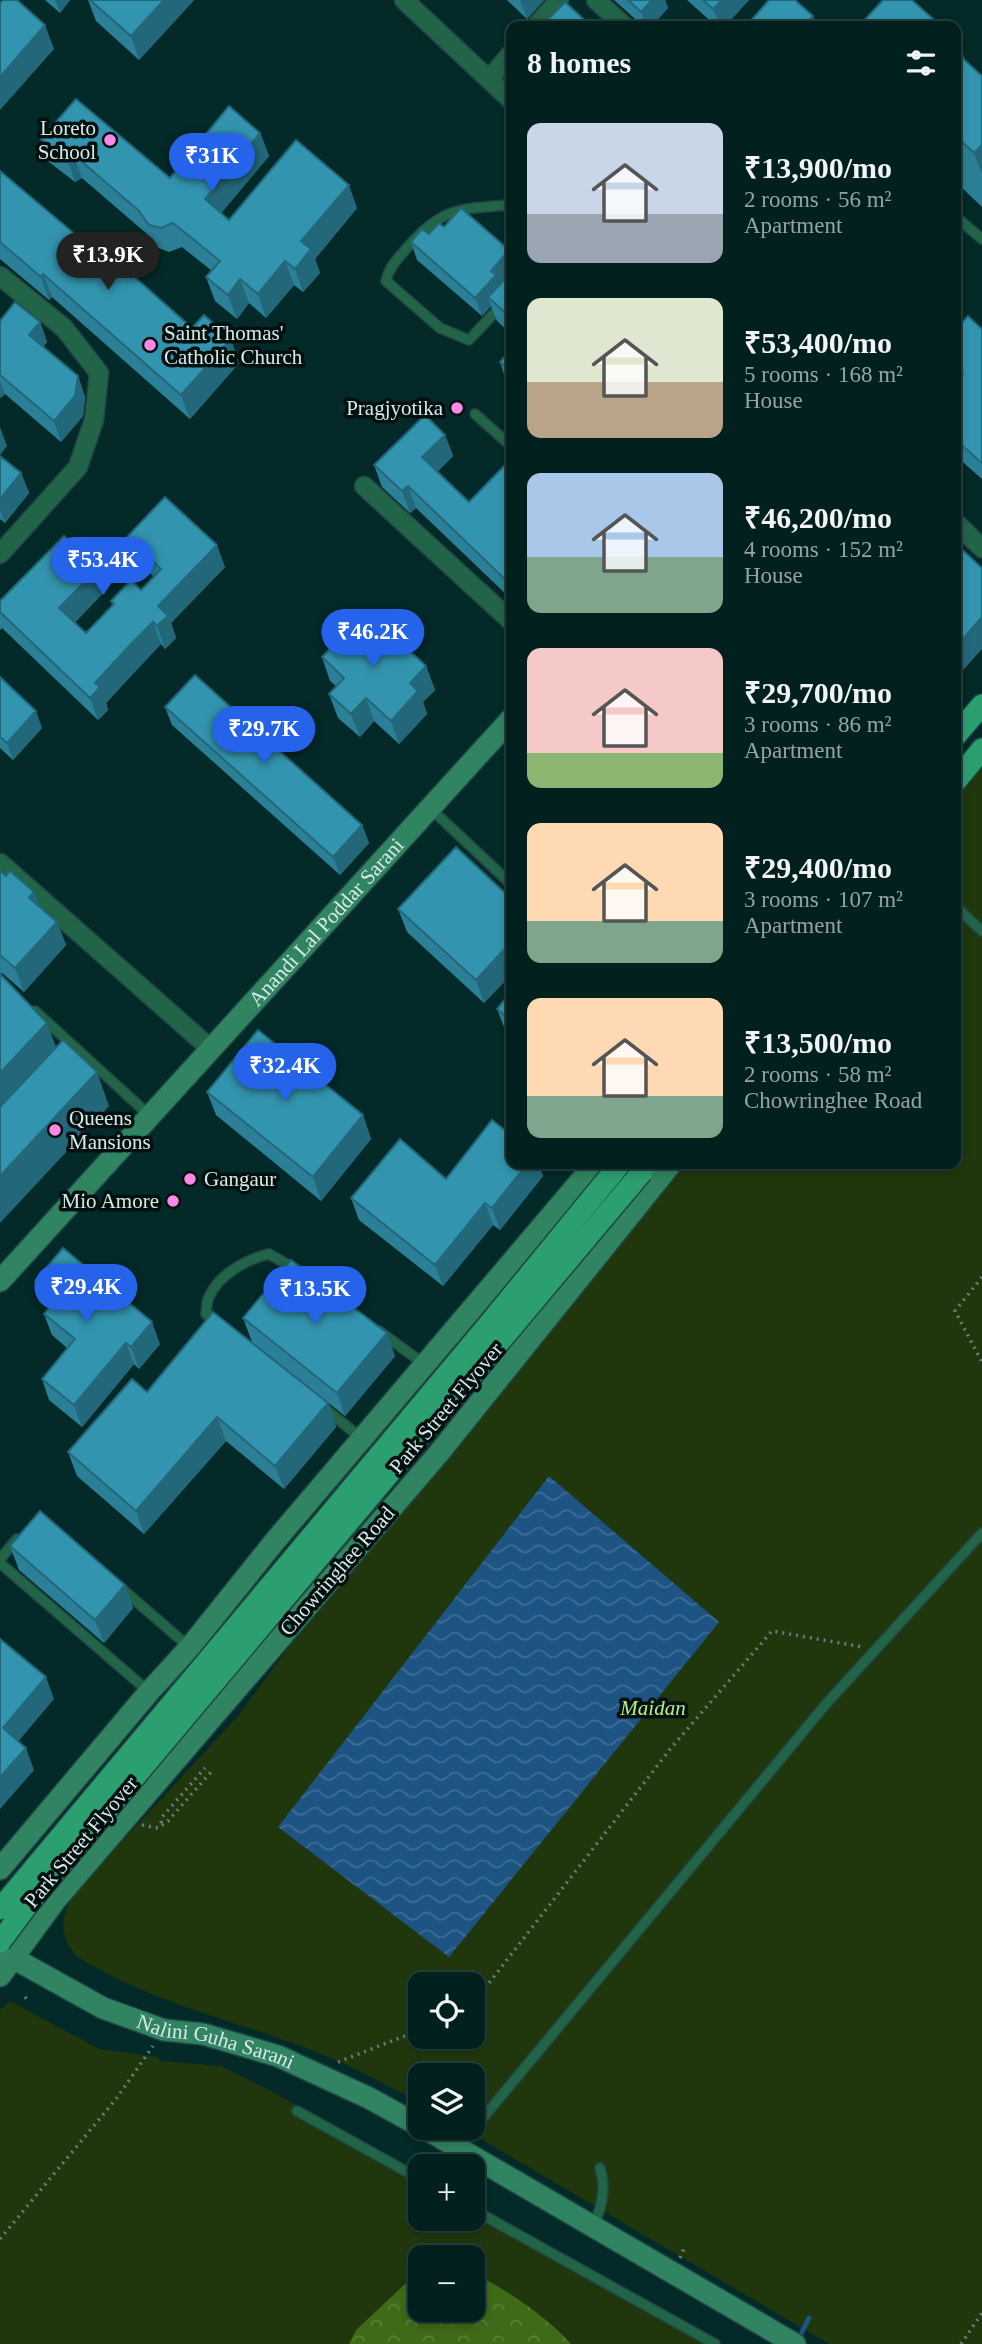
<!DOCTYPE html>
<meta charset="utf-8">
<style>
body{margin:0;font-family:"Times New Roman",serif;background:#0c2827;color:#f1f3f6;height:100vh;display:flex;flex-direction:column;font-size:26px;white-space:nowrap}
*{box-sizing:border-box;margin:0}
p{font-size:23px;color:#96a3a4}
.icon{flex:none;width:38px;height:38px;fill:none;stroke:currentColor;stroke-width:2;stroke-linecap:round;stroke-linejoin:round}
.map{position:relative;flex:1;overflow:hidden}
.panel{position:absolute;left:506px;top:21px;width:455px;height:1148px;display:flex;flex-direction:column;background:#02201e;border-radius:14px;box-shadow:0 4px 10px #0003,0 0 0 2px #233e3c}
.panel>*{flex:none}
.controls{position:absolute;left:408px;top:1972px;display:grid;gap:14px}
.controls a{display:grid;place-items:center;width:77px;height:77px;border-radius:14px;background:#02201e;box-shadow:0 4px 10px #0003,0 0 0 2px #233e3c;font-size:35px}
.price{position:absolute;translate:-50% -60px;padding:0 16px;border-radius:24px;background:#2563eb;color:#fff;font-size:23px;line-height:46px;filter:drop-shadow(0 2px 4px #0008)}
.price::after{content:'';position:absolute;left:50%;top:42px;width:21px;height:16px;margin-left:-10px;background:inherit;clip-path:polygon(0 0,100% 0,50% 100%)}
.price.current{background:#222;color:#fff}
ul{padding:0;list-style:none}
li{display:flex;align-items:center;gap:21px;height:175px;padding:0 21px}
li span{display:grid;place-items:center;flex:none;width:196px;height:140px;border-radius:14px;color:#555}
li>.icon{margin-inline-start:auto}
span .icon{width:84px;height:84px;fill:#fffc;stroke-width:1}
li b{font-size:30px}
h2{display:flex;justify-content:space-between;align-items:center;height:84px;padding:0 21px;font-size:30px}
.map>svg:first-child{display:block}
.green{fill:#20370d;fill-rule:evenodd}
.forest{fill:url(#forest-crowns)}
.water{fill:url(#water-waves)}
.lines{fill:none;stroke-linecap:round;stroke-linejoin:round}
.stream{stroke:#1d5483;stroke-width:5}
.lane-casing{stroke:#214543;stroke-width:12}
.street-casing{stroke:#214543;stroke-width:21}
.secondary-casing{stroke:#214543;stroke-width:24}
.primary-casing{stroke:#214543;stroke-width:24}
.path{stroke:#62807f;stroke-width:3.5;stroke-dasharray:2 5;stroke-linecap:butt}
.lane{stroke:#226448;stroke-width:9}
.street{stroke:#226448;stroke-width:18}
.secondary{stroke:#318461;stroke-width:21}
.primary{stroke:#2c9f71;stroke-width:21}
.primary-bridge-casing{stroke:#214543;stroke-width:24;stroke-linecap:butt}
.primary-bridge{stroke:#2c9f71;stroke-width:21}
.wall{fill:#2b7f96}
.shaded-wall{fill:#23687a}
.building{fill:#3294ae;stroke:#23687a;stroke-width:2}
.poi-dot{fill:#fb87e6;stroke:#03100f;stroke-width:2.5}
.labels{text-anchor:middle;stroke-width:7;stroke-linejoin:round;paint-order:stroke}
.poi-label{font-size:21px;fill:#d7eae9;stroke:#03100f;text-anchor:end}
.street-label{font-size:21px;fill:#d7eae9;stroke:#03100f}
.park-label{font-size:21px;font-style:italic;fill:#b3f187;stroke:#03100f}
</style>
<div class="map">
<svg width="982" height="2344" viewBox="0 0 982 2344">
<defs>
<pattern id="forest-crowns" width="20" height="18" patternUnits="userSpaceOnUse" patternTransform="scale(1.75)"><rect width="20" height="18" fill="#3f6a17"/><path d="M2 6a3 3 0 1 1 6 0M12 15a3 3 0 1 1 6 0" fill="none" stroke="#5a7f39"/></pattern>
<pattern id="water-waves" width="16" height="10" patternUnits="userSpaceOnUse" patternTransform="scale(1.75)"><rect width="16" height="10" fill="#1d5483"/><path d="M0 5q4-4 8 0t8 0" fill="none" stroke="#3d6d95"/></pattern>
</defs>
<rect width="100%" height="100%" fill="#032a28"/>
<path class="green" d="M 982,758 L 982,2344 L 829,2344 L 462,2128 L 472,2128 L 472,2076 L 420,2076 L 420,2104 C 378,2079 336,2058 290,2042 C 227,2019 160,2003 101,1970 C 93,1965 80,1961 74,1953 C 57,1932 62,1911 77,1890 L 238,1716 L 504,1354 L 653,1164 L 956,1164 L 956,788 ZM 420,1984 L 472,1984 L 472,2037 L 420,2037 Z
M 10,2001 L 99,2049 L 158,2057 L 161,2061 L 221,2066 L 271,2091 L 420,2175 L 420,2219 L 472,2219 L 473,2205 L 718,2344 L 0,2344 L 0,2010 ZM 420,2258 L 472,2258 L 472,2310 L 420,2310 Z"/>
<path class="forest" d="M 420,2270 L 420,2310 L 472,2310 L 473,2273 C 504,2288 549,2318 571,2344 L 349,2344 L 356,2330 Z"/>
<path class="water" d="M 549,1476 L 719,1622 L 449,1957 L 278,1827 Z"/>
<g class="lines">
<path class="stream" d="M 800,2336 L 809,2318"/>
<defs>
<path id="lane" d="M 511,205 C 458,209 442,207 406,249 C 397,260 389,267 386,281 L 440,328 L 469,340 L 511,295
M 956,217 L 982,239
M 475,414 L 511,446
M 430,808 L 511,884
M 956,907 L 982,931
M 35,1011 L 149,1115
M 219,1324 L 206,1314 C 207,1309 206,1302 209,1297 C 218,1275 247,1259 269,1254 L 297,1270
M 379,1331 L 424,1364
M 323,1407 L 361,1438
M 0,1559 L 17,1539
M 0,1563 L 148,1691
M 120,1587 L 189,1647
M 297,2111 L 420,2179
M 459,2147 L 826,1704 L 982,1533
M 472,2209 L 715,2344
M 593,2226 C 602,2208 606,2187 600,2168"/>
<path id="street" d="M 404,0 L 511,100
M 596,0 L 624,26
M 536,26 L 559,0
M 489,79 L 511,54
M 0,276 L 64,328 L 99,373 L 94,420 L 78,467 L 0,554
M 364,486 L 511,621
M 956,523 L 982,548
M 0,863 L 211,1049"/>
<g id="secondary">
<path id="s1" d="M 0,1281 L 511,719"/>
<path d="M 0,1869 L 149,1692 L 190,1647 L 275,1541 L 595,1164"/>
<path id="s2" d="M 6,1947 L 13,1958 L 103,2008 L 164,2030 L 203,2034 L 278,2056 L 369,2098 L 420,2126"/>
<path d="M 0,1976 L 54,1902 L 439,1453 L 671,1164"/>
<path d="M 424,2128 L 795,2344"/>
</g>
<path id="primary" d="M 956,735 L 982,705
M 956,781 L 982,749"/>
</defs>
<use href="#lane" class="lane-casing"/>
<use href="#street" class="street-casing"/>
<use href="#secondary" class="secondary-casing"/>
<use href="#primary" class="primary-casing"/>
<path class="path" d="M 982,1277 L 955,1311 L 982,1362
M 161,1823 L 162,1817 L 205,1768
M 142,1825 L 158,1828 L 168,1821 L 211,1772
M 25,1997 L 30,2002
M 472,2005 L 671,1748 L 772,1631 L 863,1647
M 338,2062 L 420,2030
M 0,2239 L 116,2099 L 153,2046
M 680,2258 L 685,2246
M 961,2344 L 982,2313"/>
<use href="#lane" class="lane"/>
<use href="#street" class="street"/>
<use href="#secondary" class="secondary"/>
<use href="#primary" class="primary"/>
<defs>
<path id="primary-bridge" d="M 0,1909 L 484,1330 L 620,1164
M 0,1942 L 29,1903 L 642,1172"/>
</defs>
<use href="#primary-bridge" class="primary-bridge-casing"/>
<use href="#primary-bridge" class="primary-bridge"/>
</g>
<path class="wall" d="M 45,0 L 70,0 L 60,13 Z
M 88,0 L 194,0 L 139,60 L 96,21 Z
M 507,0 L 544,0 L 527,19 Z
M 614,0 L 665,0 L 668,8 L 652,26 L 643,26 Z
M 687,0 L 749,0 L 725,26 L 716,26 Z
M 956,39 L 965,61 L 982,77 L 982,207 L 956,182 Z
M 260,133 L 269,156 L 221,213 L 229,220 L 357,208 L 315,259 L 320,273 L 303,292 L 294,285 L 266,318 L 249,303 L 237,319 L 215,301 L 206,277 L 212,271 L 182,247 L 169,252 L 158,248 L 147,234 L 82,178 L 75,182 L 49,162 L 41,139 L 170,178 Z
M 0,171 L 88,262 L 192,328 L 239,363 L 190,419 L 52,297 L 49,300 L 0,259 Z
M 429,234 L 505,280 L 511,284 L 511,334 L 497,321 L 491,306 L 482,316 L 417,260 L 411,242 Z
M 0,321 L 40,322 L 47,342 L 43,347 L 78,376 L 85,397 L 83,416 L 61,442 L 5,394 L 0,398 Z
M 956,324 L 958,327 L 982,329 L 982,479 L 956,456 Z
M 511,350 L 511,388 L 508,386 L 500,362 Z
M 445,435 L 453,456 L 437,472 L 469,502 L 511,459 L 511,599 L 416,508 L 410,513 L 382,487 L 374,465 Z
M 0,456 L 21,473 L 29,493 L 5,523 L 0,519 Z
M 127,537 L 225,567 L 171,623 L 176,638 L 165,649 L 161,644 L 138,668 L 106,703 L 108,710 L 98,720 L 2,628 L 0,630 L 0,601 L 106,590 L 75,622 L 86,633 L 112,605 L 111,601 L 141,590 L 154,577 L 135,560 Z
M 351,634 L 426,666 L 435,690 L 423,702 L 427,714 L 399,744 L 374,721 L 360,737 L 338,718 L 329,694 L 336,686 L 330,681 L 322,657 Z
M 0,677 L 42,728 L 13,760 L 0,748 Z
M 165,707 L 362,825 L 369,843 L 340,875 L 172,725 Z
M 0,871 L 6,876 L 34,892 L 39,906 L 57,922 L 66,945 L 24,992 L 2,973 L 0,974 Z
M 505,893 L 511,909 L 511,975 L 484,1003 L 407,932 L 398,909 Z
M 511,992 L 511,1037 L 506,1032 L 497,1009 Z
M 207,1092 L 363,1115 L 371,1139 L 321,1201 L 216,1115 Z
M 511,1164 L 538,1164 L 543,1176 L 500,1230 L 493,1225 L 443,1286 L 359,1220 L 351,1198 L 446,1179 Z
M 35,1281 L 160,1344 L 139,1369 L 134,1364 L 82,1427 L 49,1400 L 42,1379 L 67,1348 L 52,1335 L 44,1314 L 49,1308 L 43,1303 Z
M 243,1318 L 395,1356 L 345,1416 L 252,1342 Z
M 147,1392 L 328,1403 L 336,1427 L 284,1489 L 226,1441 L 144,1534 L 77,1476 L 68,1452 Z
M 10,1546 L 125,1585 L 133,1608 L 104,1643 L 19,1570 Z"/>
<path class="shaded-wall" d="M 55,0 L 70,0 L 60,13 Z
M 164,0 L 194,0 L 139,60 L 131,36 Z
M 520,0 L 544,0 L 527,19 Z
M 652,0 L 665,0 L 668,8 L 652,26 L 646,26 L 641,12 Z
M 722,0 L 749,0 L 725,26 L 720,26 L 713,9 Z
M 813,16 L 817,26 L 804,26 Z
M 45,25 L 54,49 L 0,110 L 0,77 Z
M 958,41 L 967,65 L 956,77 L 956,44 Z
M 260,133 L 269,156 L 213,223 L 205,199 Z
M 982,145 L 982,174 L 974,153 Z
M 73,154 L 82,178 L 75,182 L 67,159 Z
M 349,185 L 357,208 L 315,259 L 320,273 L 303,292 L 295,269 L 301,241 Z
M 76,235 L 85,259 L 68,244 Z
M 509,250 L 511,256 L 511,273 L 488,297 L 491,306 L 482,316 L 475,298 L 491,271 Z
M 285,261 L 294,285 L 266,318 L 258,294 Z
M 43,274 L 52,297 L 49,300 L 41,277 Z
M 240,279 L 249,303 L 237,319 L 228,295 Z
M 40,322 L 47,342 L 37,355 L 29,335 Z
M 231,339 L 239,363 L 190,419 L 181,395 Z
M 78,376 L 85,397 L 83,416 L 61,442 L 54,421 Z
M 0,381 L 5,394 L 1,398 L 0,397 Z
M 0,427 L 7,446 L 0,455 Z
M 445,435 L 453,456 L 430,479 L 422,457 Z
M 21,473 L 29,493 L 5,523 L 0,509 L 0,499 Z
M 408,486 L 416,508 L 410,513 L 402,491 Z
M 217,545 L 225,567 L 171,623 L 176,638 L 165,649 L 157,626 L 158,606 Z
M 98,568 L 106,590 L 68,630 L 59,608 Z
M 982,617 L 982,649 L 956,678 L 959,684 L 956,688 L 956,647 Z
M 153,622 L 161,644 L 106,703 L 108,710 L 98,720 L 90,698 L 95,683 Z
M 426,666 L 435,690 L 423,702 L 427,714 L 399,744 L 391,721 L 410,683 Z
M 366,698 L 374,721 L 360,737 L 351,714 Z
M 36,711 L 42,728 L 13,760 L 7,743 Z
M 362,825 L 369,843 L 340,875 L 333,857 Z
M 34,892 L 43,916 L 29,898 Z
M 505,893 L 511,909 L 511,926 L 505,909 Z
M 57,922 L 66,945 L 24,992 L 15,968 Z
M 511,942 L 511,975 L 484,1003 L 476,980 Z
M 47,1023 L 56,1047 L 0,1106 L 0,1073 Z
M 97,1072 L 109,1106 L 0,1223 L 0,1176 Z
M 363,1115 L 371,1139 L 321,1201 L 313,1177 Z
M 527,1164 L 538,1164 L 543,1176 L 500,1230 L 492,1208 Z
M 485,1203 L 493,1225 L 443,1286 L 435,1265 Z
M 152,1322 L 160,1344 L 139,1369 L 131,1347 Z
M 387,1333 L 395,1356 L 345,1416 L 337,1393 Z
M 126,1343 L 134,1364 L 82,1427 L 74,1405 Z
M 328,1403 L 336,1427 L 284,1489 L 275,1466 Z
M 217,1417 L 226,1441 L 144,1534 L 136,1511 Z
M 125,1585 L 133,1608 L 104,1643 L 95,1620 Z
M 46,1677 L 54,1699 L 11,1750 L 3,1728 Z
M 26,1748 L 34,1770 L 0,1809 L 0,1777 Z"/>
<path class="building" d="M 3,0 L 17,0 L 45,25 L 0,77 L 0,3 Z
M 90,0 L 164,0 L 131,36 Z
M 628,0 L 652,0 L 641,12 Z
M 703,0 L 722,0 L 713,9 Z
M 769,0 L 795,0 L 813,16 L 804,26 L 746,26 Z
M 883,0 L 912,0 L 941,26 L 859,26 Z
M 565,2 L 591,26 L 542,26 Z
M 958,54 L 982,76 L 982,145 L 974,153 L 956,136 L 956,56 Z
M 76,99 L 170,178 L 229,106 L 260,133 L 205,199 L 229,220 L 296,140 L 349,185 L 301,241 L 311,249 L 295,269 L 285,261 L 258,294 L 240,279 L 228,295 L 206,277 L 220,261 L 173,223 L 161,228 L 149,225 L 139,211 L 73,154 L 67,159 L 41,139 Z
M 0,171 L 76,235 L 68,244 L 88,262 L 101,247 L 192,328 L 204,315 L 231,339 L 181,395 L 43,274 L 41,277 L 0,242 Z
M 461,208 L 509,250 L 491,271 L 496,275 L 475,298 L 411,242 L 422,229 L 429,234 L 439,223 L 444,227 Z
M 505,279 L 511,284 L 511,318 L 488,297 Z
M 15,302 L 40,322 L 29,335 L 78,376 L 75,396 L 54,421 L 0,375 L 0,321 Z
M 968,316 L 982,329 L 982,463 L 956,440 L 956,382 L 963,373 L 956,367 L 956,324 L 958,327 Z
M 511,350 L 511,372 L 500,362 Z
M 425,415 L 445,435 L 422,457 L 469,502 L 511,459 L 511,585 L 408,486 L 402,491 L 374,465 Z
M 0,456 L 21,473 L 0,499 Z
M 165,497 L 217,545 L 158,606 L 168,616 L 157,626 L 153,622 L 130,645 L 95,683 L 100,687 L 90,698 L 0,612 L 0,601 L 64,536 L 98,568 L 59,608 L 86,633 L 114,604 L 111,601 L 131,580 L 141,590 L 161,569 L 127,537 Z
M 956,544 L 982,568 L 982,617 L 956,647 Z
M 370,614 L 426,666 L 410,683 L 418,691 L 391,721 L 366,698 L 351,714 L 329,694 L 344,678 L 322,657 L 347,630 L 351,634 Z
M 195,675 L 362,825 L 333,857 L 165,707 Z
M 0,677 L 36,711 L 7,743 L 0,737 Z
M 456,847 L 505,893 L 505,909 L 511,914 L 511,942 L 476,980 L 398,909 Z
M 0,871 L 6,876 L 10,871 L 34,892 L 29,898 L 57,922 L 15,968 L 0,955 Z
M 0,974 L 47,1023 L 0,1073 Z
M 511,992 L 511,1021 L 497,1009 Z
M 258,1030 L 363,1115 L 313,1177 L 207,1092 Z
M 63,1040 L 97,1072 L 0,1176 L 0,1107 Z
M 492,1120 L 511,1135 L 511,1164 L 527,1164 L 492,1208 L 485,1203 L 435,1265 L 351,1198 L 400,1139 L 446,1179 Z
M 63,1248 L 152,1322 L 131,1347 L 126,1343 L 74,1405 L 42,1379 L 75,1339 L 44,1314 L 56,1299 L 35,1281 Z
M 291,1260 L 387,1333 L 337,1393 L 243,1318 Z
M 213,1312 L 328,1403 L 275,1466 L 217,1417 L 136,1511 L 68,1452 L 132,1379 L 147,1392 Z
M 40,1511 L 125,1585 L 95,1620 L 10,1546 Z
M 0,1639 L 46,1677 L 3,1728 L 26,1748 L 0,1777 Z"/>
<g class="poi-dot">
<circle cx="110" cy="140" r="7"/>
<circle cx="150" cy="345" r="7"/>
<circle cx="457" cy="408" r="7"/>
<circle cx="55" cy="1130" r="7"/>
<circle cx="190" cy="1179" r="7"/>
<circle cx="173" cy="1201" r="7"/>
</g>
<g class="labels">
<g class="poi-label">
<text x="96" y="135">Loreto<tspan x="96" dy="24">School</tspan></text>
<text x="164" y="340" text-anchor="start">Saint Thomas'<tspan x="164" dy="24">Catholic Church</tspan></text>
<text x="443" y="415">Pragjyotika</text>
<text x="69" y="1125" text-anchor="start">Queens<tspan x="69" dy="24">Mansions</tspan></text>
<text x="204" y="1186" text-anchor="start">Gangaur</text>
<text x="159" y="1208">Mio Amore</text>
</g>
<g class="street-label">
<text dy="7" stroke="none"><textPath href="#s1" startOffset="485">Anandi Lal Poddar Sarani</textPath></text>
<text transform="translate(446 1408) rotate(-50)" y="7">Park Street Flyover</text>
<text transform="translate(337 1571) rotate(-49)" y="7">Chowringhee Road</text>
<text transform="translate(81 1842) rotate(-50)" y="7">Park Street Flyover</text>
<text dy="7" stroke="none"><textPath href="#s2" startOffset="234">Nalini Guha Sarani</textPath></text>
</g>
<g class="park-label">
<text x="653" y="1715">Maidan</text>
</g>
</g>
</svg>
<div class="controls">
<a><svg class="icon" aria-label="locate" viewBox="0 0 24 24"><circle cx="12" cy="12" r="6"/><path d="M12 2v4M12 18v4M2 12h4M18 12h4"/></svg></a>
<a><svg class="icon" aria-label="layers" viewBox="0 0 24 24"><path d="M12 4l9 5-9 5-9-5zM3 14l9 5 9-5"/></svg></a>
<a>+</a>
<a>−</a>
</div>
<b class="price" style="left:212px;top:193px">₹31K</b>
<b class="price current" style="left:108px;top:292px">₹13.9K</b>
<b class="price" style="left:103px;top:597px">₹53.4K</b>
<b class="price" style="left:373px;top:669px">₹46.2K</b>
<b class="price" style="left:264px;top:766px">₹29.7K</b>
<b class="price" style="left:285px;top:1103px">₹32.4K</b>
<b class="price" style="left:86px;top:1324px">₹29.4K</b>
<b class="price" style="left:315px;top:1326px">₹13.5K</b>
<section class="panel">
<h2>8 homes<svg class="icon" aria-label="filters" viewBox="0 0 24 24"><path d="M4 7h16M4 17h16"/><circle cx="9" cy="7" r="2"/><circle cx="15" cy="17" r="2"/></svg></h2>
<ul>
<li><span style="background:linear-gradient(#c9d6e8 65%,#9aa5b1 0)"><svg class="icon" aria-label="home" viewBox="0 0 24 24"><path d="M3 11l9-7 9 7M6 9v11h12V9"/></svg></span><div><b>₹13,900/mo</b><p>2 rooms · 56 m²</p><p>Apartment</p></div></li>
<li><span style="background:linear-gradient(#dfe7d0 60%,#b9a48a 0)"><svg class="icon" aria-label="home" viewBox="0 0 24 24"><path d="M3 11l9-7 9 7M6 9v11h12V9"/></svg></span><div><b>₹53,400/mo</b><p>5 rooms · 168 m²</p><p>House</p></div></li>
<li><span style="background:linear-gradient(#a9c7e8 60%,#7fa58c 0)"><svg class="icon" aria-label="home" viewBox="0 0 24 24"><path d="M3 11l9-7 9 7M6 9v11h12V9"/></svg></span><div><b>₹46,200/mo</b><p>4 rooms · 152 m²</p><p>House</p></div></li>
<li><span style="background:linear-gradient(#f6c9c9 75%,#8fb573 0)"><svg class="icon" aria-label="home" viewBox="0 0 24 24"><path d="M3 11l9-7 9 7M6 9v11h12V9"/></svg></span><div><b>₹29,700/mo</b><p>3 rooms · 86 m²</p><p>Apartment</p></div></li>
<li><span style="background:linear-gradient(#ffd9b3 70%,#7fa58c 0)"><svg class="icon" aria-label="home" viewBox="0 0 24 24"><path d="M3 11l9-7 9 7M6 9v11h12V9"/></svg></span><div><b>₹29,400/mo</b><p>3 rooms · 107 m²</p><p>Apartment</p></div></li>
<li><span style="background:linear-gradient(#ffd9b3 70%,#7fa58c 0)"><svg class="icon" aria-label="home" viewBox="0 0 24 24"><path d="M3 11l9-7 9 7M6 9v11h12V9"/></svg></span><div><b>₹13,500/mo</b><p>2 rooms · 58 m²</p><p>Chowringhee Road</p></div></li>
</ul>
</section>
</div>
